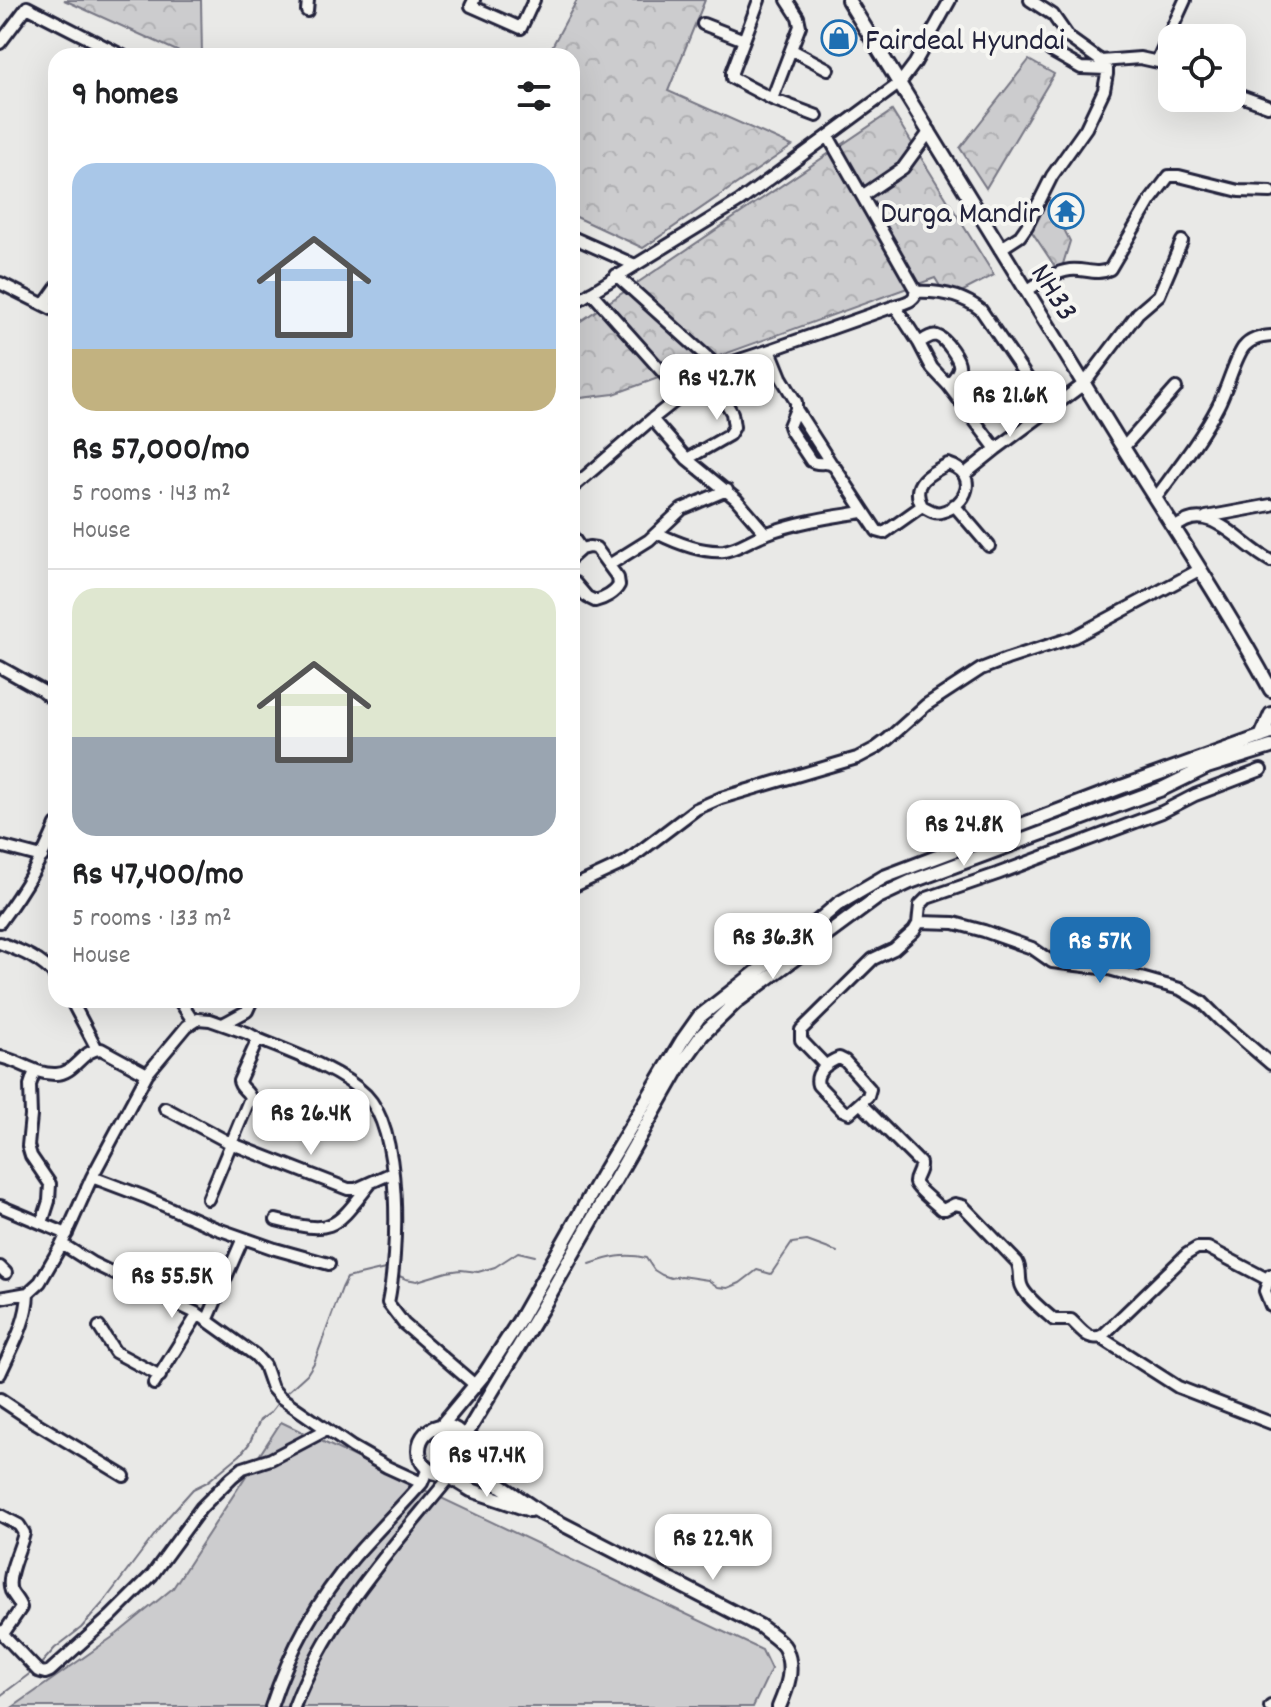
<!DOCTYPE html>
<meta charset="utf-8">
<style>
body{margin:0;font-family:Dekko,sans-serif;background:#f2f2f2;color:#202124;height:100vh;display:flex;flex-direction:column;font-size:30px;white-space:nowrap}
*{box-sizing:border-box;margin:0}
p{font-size:26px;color:#757577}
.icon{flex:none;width:44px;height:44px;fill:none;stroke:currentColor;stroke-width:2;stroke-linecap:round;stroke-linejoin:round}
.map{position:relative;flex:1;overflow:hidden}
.details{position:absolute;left:48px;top:48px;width:532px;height:960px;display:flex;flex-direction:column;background:#fff;border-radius:24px;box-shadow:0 8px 32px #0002}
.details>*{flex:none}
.controls{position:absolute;left:1158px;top:24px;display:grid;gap:16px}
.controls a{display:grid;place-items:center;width:88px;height:88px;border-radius:16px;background:#fff;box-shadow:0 8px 32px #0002;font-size:40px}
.price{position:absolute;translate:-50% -68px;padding:0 18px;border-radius:16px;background:#fff;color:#222;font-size:26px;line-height:52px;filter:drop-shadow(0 2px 4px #0008)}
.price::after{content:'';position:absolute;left:50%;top:48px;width:24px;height:18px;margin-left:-12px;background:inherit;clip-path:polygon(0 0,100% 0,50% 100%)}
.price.current{background:#1f6fb2;color:#fff}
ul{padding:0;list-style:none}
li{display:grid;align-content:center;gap:16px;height:424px;padding:0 24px}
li+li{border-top:2px solid #e0e0e0}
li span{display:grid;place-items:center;height:248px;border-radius:24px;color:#555}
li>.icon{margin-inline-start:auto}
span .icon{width:144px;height:144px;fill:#fffc;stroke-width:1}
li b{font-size:34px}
h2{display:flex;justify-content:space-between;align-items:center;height:96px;padding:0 24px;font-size:34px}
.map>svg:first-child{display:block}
.forest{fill:url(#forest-crowns);stroke:#777784;stroke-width:2}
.pitch{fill:#ccccce;stroke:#777784;stroke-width:2}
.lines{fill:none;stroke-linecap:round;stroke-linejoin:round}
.stream{stroke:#71717f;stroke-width:2}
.minor-casing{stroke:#22223b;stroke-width:16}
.major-casing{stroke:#22223b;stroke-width:18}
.minor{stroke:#f6f6f2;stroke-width:10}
.major{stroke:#f6f6f2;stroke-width:12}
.labels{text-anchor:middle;stroke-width:8;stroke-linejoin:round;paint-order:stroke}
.poi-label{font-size:32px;fill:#22223b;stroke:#f6f6f2;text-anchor:start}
.street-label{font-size:32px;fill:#22223b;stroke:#f6f6f2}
</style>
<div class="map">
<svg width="1271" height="1707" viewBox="0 0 1271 1707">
<defs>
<pattern id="forest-crowns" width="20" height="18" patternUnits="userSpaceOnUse" patternTransform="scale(2)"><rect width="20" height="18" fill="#ccccce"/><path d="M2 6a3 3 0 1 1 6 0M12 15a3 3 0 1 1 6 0" fill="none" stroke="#afafb2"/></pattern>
</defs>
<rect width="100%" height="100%" fill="#e9e9e7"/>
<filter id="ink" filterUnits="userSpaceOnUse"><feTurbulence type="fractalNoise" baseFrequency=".0125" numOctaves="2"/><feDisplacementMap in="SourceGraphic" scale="16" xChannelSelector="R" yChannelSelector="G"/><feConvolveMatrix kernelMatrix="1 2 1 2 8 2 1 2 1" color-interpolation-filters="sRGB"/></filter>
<g filter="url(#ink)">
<path class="forest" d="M 64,0 L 201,0 L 202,56 L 188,56 Z
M 577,0 L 705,0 L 668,91 L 792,146 L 643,248 L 572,215 L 572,56 L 547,56 Z
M 1029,60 L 1054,74 L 986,188 L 960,148 Z
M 892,111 L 994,275 L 948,299 L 935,278 L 614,394 L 572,399 L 572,327 Z
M 1047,196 L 1070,241 L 1063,264 L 1056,268 L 1030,229 Z"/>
<path class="pitch" d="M 281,1422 L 762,1650 L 771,1669 L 753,1707 L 13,1707 L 117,1634 L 173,1588 Z"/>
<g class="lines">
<path class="stream" d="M 590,1264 C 610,1257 625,1253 646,1258 L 654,1270 L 662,1275 L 671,1278 L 681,1276 L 708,1280 L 718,1287 L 728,1288 L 740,1283 L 757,1270 L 771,1274 L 792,1243 L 807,1241 L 837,1252
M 397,1275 L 406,1279 L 417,1281 L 447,1272 L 461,1270 L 478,1272 L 495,1267 L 518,1252 L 535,1256
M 284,1395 L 307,1374 L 314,1363 L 342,1288 L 347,1278 L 385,1269 L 388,1270
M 40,1665 L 55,1648 L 81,1628 L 103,1603 L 168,1517 L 193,1489 L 207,1482 L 240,1455 L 249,1444 L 260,1420 L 270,1413 L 280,1400
M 0,1696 L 32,1672"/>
<defs>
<path id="minor" d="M 474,0 L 471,6 L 521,28 L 534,0
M 759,0 L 732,72 L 732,78 L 772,99 L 817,116
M 307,11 L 308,0
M 703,24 L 744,40
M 0,43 L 27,7 L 123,56
M 792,50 L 828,69
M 1051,51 L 1081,68 L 1107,69
M 1101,61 L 1140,58 L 1172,65
M 1157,61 L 1185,0
M 1232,93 L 1268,106
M 772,99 L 800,26 L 798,17 L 787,0
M 828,136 L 915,289 C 918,301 904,303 895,306
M 862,196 L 903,168 L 930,131
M 572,237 L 635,265
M 1000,249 L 1020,236 L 1027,226 L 1052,176 L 1086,128 L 1104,90 L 1107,74 L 1107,69 L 1101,61 L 1069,38 L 1053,15 L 1030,0
M 616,275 L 718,367 L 770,350 L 781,377 L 796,402 L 796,409 L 789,426 L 791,431 L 811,461 C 818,466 827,460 834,466 L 877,531 L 884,533 L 922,506 C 909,483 930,473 948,464 C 980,474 967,506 941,512 C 934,514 928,509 922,506
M 0,283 L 56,311
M 1026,291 C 1039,283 1054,272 1070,270 C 1084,268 1096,276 1110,269 L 1150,201 L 1169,176 L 1179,176 L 1239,191 L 1271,192
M 591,292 L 683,395
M 916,292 C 939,291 962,295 981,310 L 1049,410
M 572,304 L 740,201 L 900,83 L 915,63 L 950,0
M 44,305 L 56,288
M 770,350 L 895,306 L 919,343
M 948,385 C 952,380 958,374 959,368 C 961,360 945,338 937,336 C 931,334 924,340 919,343 L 932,368 L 948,385 L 996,449 L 965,474
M 796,409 L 832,465
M 652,419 L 687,459 L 736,499 L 766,534
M 1123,448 L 1176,388
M 996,449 L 1084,384 L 1138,313 L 1159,295 L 1182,241
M 687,459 L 729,435 L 734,427 L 732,413 L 709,374
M 572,488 L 652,419 L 718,367
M 1155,499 C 1177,469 1201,439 1218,406 C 1227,389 1234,361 1243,348 C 1250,339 1260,337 1271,336
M 954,505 L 989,546
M 1206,517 L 1271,505
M 1174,529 C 1209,497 1239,545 1271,561
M 657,533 C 677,543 701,553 724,551 C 738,549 751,539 765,534 C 796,522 830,517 863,512
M 572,536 L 581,549 L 572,557
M 609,565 L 649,540 L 682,509 L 727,490
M 575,583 L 587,597 L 595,601 C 604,599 615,593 619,585 L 618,578 L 596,548 L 589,547 L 581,549
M 0,667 L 41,690 L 56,702
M 0,846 L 42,857
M 572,887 L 626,862 L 696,809 L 721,798 L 857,758 L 876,748 L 888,739 L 926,705 L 981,669 L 1007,659 L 1074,637 L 1199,570
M 0,922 C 22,892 42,860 56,825
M 919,922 L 954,923 L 984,931 L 1032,948 L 1052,962 L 1109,969 L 1180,989 L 1202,1002 L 1221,1021 L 1271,1064
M 0,943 C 21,951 42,959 56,977
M 71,1000 L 97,1049
M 179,1000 L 193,1021
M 223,1024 L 247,1011 L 252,1000
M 0,1057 C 19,1060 35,1075 56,1074 C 75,1074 82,1049 101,1049 L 147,1074
M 839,1058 L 845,1061 L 870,1089 L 868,1096 L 849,1113 L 842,1110 L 818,1085 C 814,1073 828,1062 839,1058 Z
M 826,1066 L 801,1040 L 801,1030 L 873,959 L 894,949 L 914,931 L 918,924 L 920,905 L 927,898 L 997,874 L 1162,812 L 1195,795 L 1261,770
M 35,1070 L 30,1085 L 31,1116 L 28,1146 L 31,1156 L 50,1184 L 49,1201 L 42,1223
M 861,1104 L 920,1163 C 921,1173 914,1177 915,1183 C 916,1188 936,1204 941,1209 L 945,1209 L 955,1204 L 963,1206 L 1017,1262 C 1022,1271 1018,1279 1022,1287 C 1026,1297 1045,1312 1054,1320 L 1071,1320 C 1081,1329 1089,1343 1103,1335 L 1187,1254 L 1197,1248 L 1208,1248 L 1267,1279
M 165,1108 L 230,1143 L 348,1189 L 356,1189 L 392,1173
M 92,1177 L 145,1197 L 215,1228 L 275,1249 L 329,1264
M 208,1199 L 250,1098 C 249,1091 240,1089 239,1081 L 258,1039
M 0,1206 L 67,1234
M 276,1220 C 334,1235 335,1228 370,1184
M 62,1244 L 92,1263 L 198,1314 L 255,1355 L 264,1365 L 272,1388 L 280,1397 L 352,1447 L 387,1467 L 422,1483
M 0,1267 L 6,1273
M 1270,1275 L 1265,1291 L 1271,1306
M 0,1298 L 28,1293 L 40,1282 L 62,1244 L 92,1177 L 147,1074 L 187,1026 L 198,1019 L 210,1020 L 247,1033 L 258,1039 C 292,1053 339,1069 366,1095 C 403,1133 398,1254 388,1303 L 404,1324 L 475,1385
M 207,1321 L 243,1238
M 99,1327 L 115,1352 L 160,1376
M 1100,1337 L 1178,1387 L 1271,1423
M 0,1374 C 12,1347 27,1323 28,1293
M 154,1384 L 198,1314
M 0,1399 L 33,1421 L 124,1476
M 0,1515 L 19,1525 L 24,1533 C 21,1548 5,1577 11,1591 C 14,1597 19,1601 21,1608 L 3,1634
M 0,1631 L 38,1671 L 45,1673 L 50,1671 L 110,1617 L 152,1575 L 201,1508 L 232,1477 L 243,1468 L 271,1459 L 326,1430
M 271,1707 C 289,1652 317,1600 355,1556 C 377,1531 400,1508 422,1483 L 428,1468
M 294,1707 C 329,1615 390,1551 450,1477
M 1270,1707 L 1271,1706"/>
<path id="major" d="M 848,0 C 938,145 1026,291 1116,436 C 1168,520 1224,603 1271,690
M 1261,737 L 1271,714
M 441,1426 L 486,1372 L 519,1321 L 603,1173 L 682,1041 L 699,1017 L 777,956 L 838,904 L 884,877 L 1124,786 L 1271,733
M419 1450a24 24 0 1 1 48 0a24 24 0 1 1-48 0Z
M 464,1438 L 542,1308 L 680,1066 L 702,1035 L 736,1002 L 878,897 L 910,882 L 1162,789 L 1207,767 L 1271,747
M 467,1447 L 498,1484 L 541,1513 L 760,1626 C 767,1632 781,1640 785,1648 C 795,1669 787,1688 779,1707
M 440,1474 L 450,1477 L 471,1490 L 530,1510"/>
</defs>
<use href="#minor" class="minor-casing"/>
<use href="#major" class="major-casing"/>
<use href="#minor" class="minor"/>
<use href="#major" class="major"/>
</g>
</g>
<defs>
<symbol id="shop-ring" viewBox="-11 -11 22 22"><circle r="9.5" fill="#f6f6f2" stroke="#1f6fb2" stroke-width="1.5"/><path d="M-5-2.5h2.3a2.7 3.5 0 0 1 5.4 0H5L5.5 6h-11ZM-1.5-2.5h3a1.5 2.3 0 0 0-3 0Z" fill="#1f6fb2"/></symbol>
<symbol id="temple-ring" viewBox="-11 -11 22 22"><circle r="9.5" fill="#f6f6f2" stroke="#1f6fb2" stroke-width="1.5"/><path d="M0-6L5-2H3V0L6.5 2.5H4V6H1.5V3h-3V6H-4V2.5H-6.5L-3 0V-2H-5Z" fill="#1f6fb2"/></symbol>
</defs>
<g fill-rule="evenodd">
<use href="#shop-ring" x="819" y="18" width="40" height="40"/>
<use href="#temple-ring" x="1046" y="191" width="40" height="40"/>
</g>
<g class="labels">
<g class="poi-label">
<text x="865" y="49">Fairdeal Hyundai</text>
<text x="1040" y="222" text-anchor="end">Durga Mandir</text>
</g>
<g class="street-label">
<text transform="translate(1056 291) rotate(58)" y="11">NH33</text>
</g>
</g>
</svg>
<div class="controls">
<a><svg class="icon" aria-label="locate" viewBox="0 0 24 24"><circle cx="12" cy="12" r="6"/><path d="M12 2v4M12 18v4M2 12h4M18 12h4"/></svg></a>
</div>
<b class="price" style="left:717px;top:422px">Rs 42.7K</b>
<b class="price" style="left:1010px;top:439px">Rs 21.6K</b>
<b class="price" style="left:964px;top:868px">Rs 24.8K</b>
<b class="price" style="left:773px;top:981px">Rs 36.3K</b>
<b class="price current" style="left:1100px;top:985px">Rs 57K</b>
<b class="price" style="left:311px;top:1157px">Rs 26.4K</b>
<b class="price" style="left:172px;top:1320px">Rs 55.5K</b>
<b class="price" style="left:487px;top:1499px">Rs 47.4K</b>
<b class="price" style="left:713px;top:1582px">Rs 22.9K</b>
<section class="details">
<h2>9 homes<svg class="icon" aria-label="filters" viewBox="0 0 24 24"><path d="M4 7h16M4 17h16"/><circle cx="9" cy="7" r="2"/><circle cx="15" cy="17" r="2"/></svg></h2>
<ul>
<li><span style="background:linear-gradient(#a9c7e8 75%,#c2b280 0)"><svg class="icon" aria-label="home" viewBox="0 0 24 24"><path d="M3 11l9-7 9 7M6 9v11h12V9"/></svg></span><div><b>Rs 57,000/mo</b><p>5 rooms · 143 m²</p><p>House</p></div></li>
<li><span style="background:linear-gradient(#dfe7d0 60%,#9aa5b1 0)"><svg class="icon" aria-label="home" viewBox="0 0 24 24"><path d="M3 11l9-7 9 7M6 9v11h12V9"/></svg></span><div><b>Rs 47,400/mo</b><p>5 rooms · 133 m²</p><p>House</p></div></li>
</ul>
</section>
</div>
